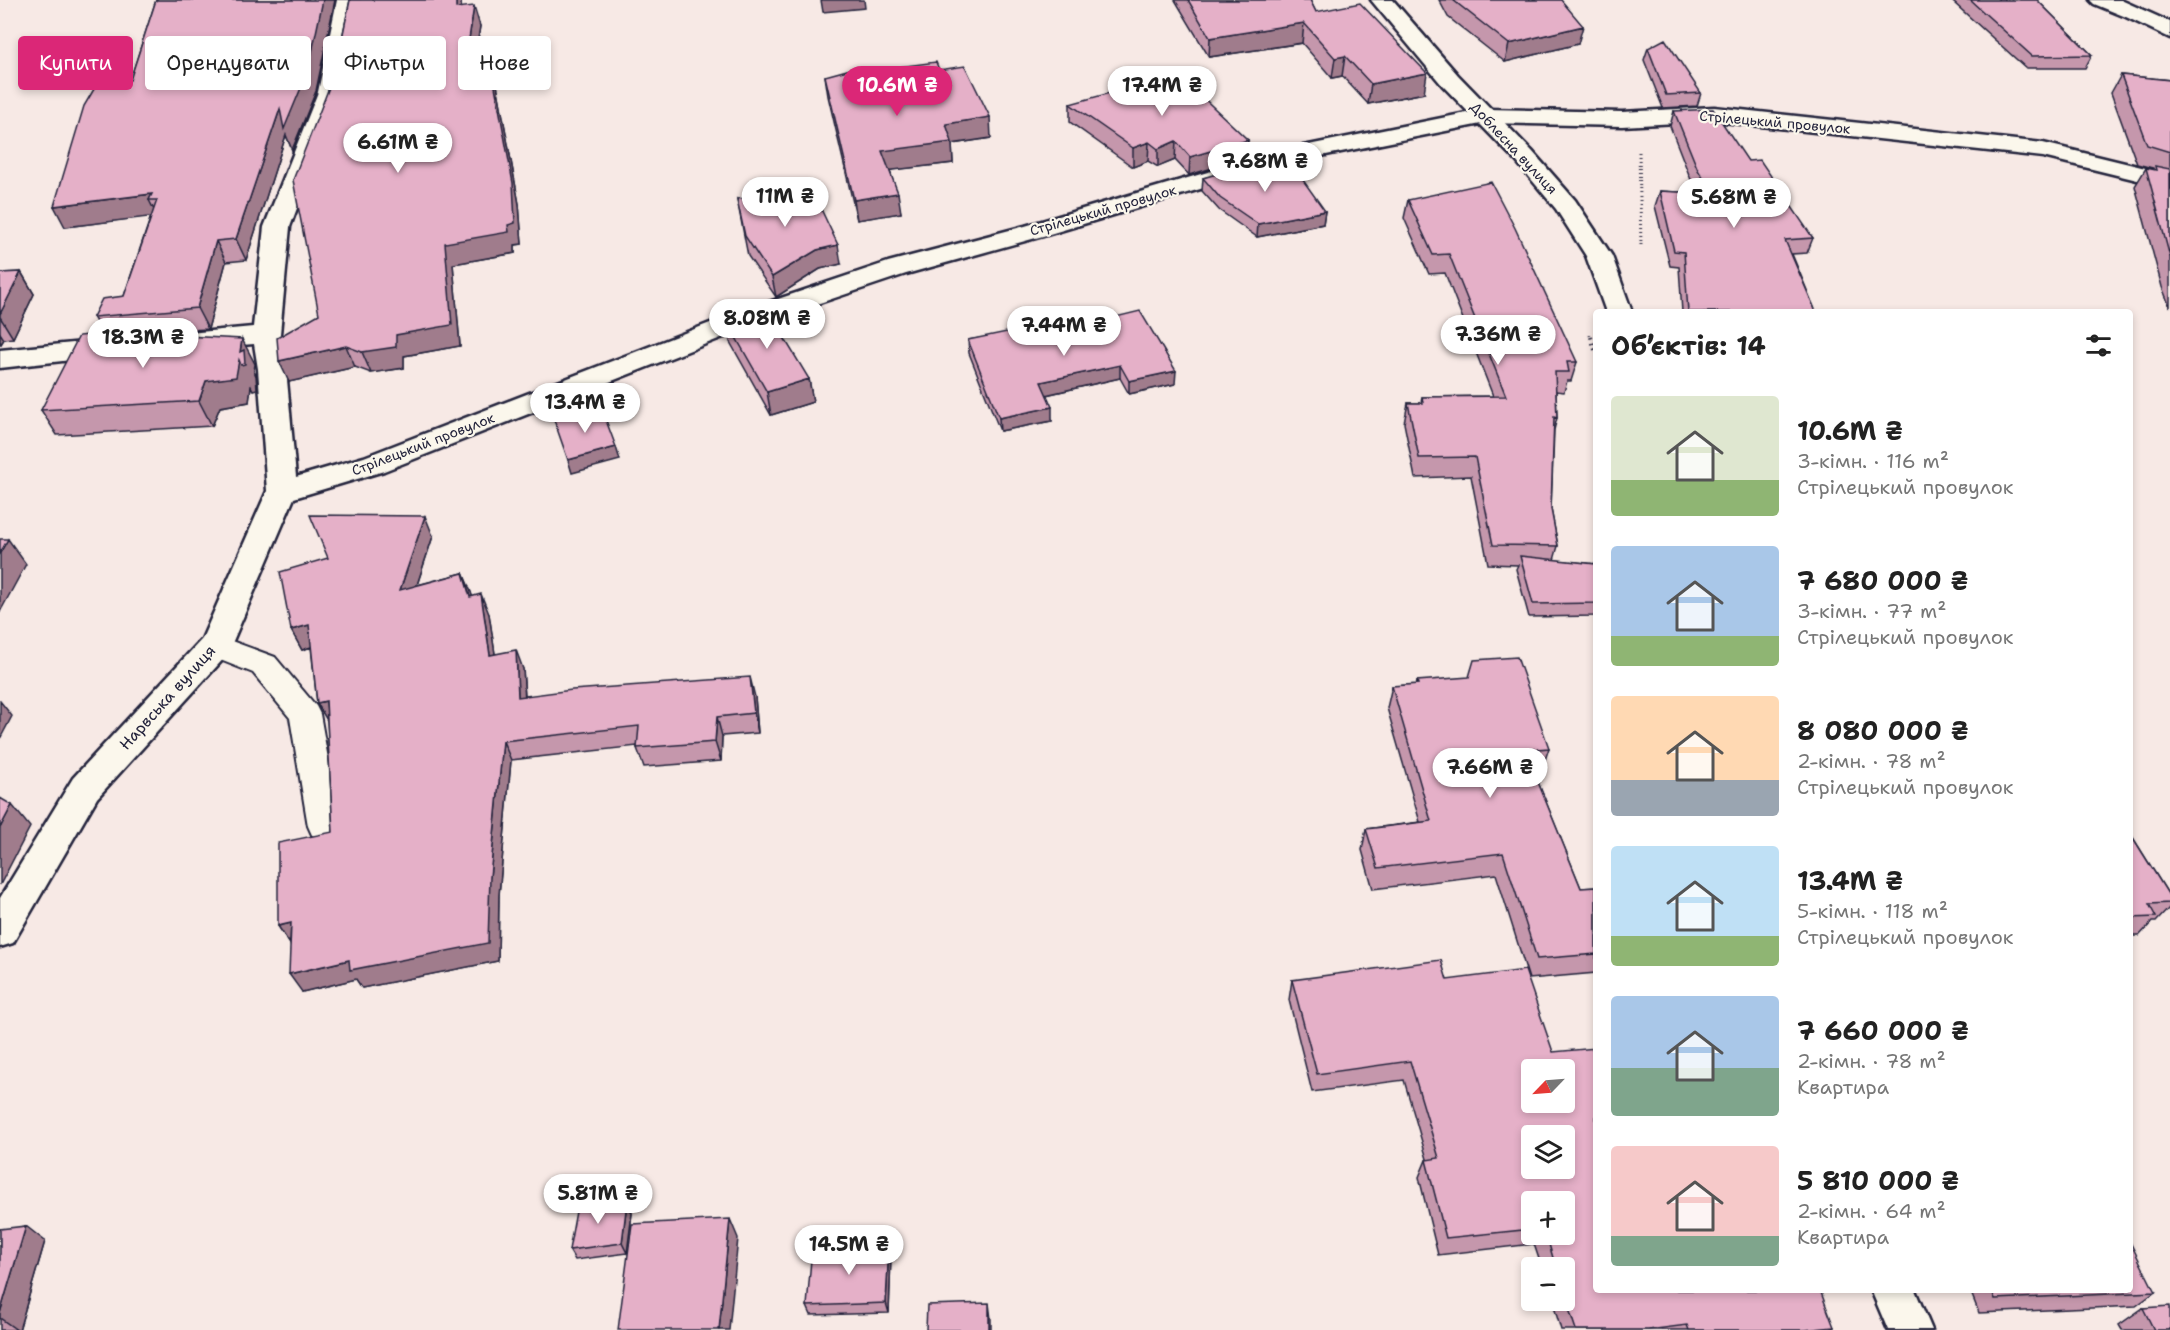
<!DOCTYPE html>
<html lang="uk">
<meta charset="utf-8">
<style>
body{margin:0;font-family:"Shantell Sans",sans-serif;background:#f2f2f2;color:#222;height:100vh;display:flex;flex-direction:column;font-size:22px;white-space:nowrap}
*{box-sizing:border-box;margin:0}
p{font-size:20px;color:#767676}
.icon{flex:none;width:33px;height:33px;fill:none;stroke:currentColor;stroke-width:2;stroke-linecap:round;stroke-linejoin:round}
.map{position:relative;flex:1;overflow:hidden}
.panel{position:absolute;left:1593px;top:309px;width:540px;height:984px;display:flex;flex-direction:column;background:#fff;border-radius:6px;box-shadow:0 3px 9px #0003}
.panel>*{flex:none}
.hud{position:absolute;left:18px;top:36px;width:570px;height:54px;display:flex;gap:12px}
.needle{width:39px;rotate:245deg}
.tools{position:absolute;left:1521px;top:1059px;display:grid;gap:12px}
.tools a{display:grid;place-items:center;width:54px;height:54px;border-radius:6px;background:#fff;box-shadow:0 3px 9px #0003;font-size:30px}
.price{position:absolute;translate:-50% -51px;padding:0 14px;border-radius:21px;background:#fff;color:#222;font-size:20px;line-height:39px;filter:drop-shadow(0 2px 3px #0008)}
.price::after{content:'';position:absolute;left:50%;top:36px;width:18px;height:14px;margin-left:-9px;background:inherit;clip-path:polygon(0 0,100% 0,50% 100%)}
.price.current{background:#db2777;color:#fff}
ul{padding:0;list-style:none}
li{display:flex;align-items:center;gap:18px;height:150px;padding:0 18px}
li span{display:grid;place-items:center;flex:none;width:168px;height:120px;border-radius:6px;color:#555}
li>.icon{margin-inline-start:auto}
span .icon{width:72px;height:72px;fill:#fffc;stroke-width:1}
li b{font-size:26px}
h2{display:flex;justify-content:space-between;align-items:center;height:72px;padding:0 18px;font-size:26px}
.pill{padding:0 21px;border-radius:6px;background:#fff;box-shadow:0 3px 9px #0003;font-size:21px;line-height:54px}
.pill.current{background:#db2777;color:#fff}
.map>svg:first-child{display:block}
.lines{fill:none;stroke-linecap:round;stroke-linejoin:round}
.lane-casing{stroke:#22223b;stroke-width:4}
.street-casing{stroke:#22223b;stroke-width:5}
.secondary-casing{stroke:#22223b;stroke-width:5}
.path-far1{stroke:#22223b;stroke-width:3;stroke-dasharray:1 3;stroke-linecap:butt}
.path{stroke:#22223b;stroke-width:4;stroke-dasharray:1.5 4.5;stroke-linecap:butt}
.lane{fill:#fbf7ec;fill-rule:evenodd}
.street{fill:#fbf7ec;fill-rule:evenodd}
.secondary{fill:#fbf7ec;fill-rule:evenodd}
.wall{fill:#c597ac;stroke:#22223b;stroke-width:1.5;fill-rule:evenodd}
.shaded-wall{fill:#a07b8c;stroke:#22223b;stroke-width:1.5}
.building{fill:#e5b0c8;stroke:#22223b;stroke-width:1.5;fill-rule:evenodd}
.labels{text-anchor:middle;stroke-width:4.5;stroke-linejoin:round;paint-order:stroke}
.far-street-label{font-size:14px;fill:#22223b;stroke:#fbf7ec}
.street-label{font-size:16px;fill:#22223b;stroke:#fbf7ec}
</style>
<div class="map">
<svg width="2170" height="1330" viewBox="0 0 2170 1330">
<rect width="100%" height="100%" fill="#f7e9e5"/>
<filter id="ink" filterUnits="userSpaceOnUse"><feTurbulence type="fractalNoise" baseFrequency=".0167" numOctaves="2"/><feDisplacementMap in="SourceGraphic" scale="12" xChannelSelector="R" yChannelSelector="G"/><feConvolveMatrix kernelMatrix="1 2 1 2 8 2 1 2 1" color-interpolation-filters="sRGB"/></filter>
<g filter="url(#ink)">
<g class="lines">
<defs>
<path id="lane" d="M 215,635 L 275,657 L 316,706 L 320,714 L 340,826 L 336,835 L 324,839 L 312,835 L 308,826 L 290,718 L 253,673 L 205,654 L 200,646 L 205,638 Z"/>
<path id="street" d="M 337,0 L 359,0 L 340,92 L 290,227 L 280,334 L 286,369 L 296,477 L 364,457 L 736,313 L 888,262 L 1025,226 L 1279,151 L 1486,109 L 1622,112 L 1714,107 L 2043,143 L 2170,174 L 2170,188 L 2043,157 L 1714,121 L 1622,126 L 1486,123 L 1291,162 L 1043,236 L 906,274 L 754,325 L 384,471 L 294,498 L 227,655 L 97,798 L 13,943 L 0,947 L 0,898 L 73,778 L 202,639 L 267,491 L 258,369 L 254,344 L 178,350 L 168,348 L 164,342 L 168,336 L 178,334 L 253,327 L 264,227 L 318,92 Z
M 2090,0 L 2121,0 L 2170,22 L 2170,38 L 2126,17 L 2094,4 Z
M 115,339 L 125,342 L 129,348 L 125,354 L 0,368 L 0,350 Z"/>
<path id="secondary" d="M 1371,0 L 1393,0 L 1458,75 L 1532,151 L 1575,200 L 1612,256 L 1632,312 L 1606,312 L 1586,256 L 1556,209 L 1516,161 L 1442,85 Z
M 1871,1290 L 1915,1290 L 1932,1330 L 1888,1330 Z"/>
</defs>
<use href="#lane" class="lane-casing"/>
<use href="#street" class="street-casing"/>
<use href="#secondary" class="secondary-casing"/>
<path class="path-far1" d="M 1639,152 L 1641,246
M 1590,335 L 1591,339"/>
<path class="path" d="M 1591,337 L 1596,353"/>
<use href="#lane" class="lane"/>
<use href="#street" class="street"/>
<use href="#secondary" class="secondary"/>
</g>
<path class="wall" d="M 156,0 L 335,0 L 316,91 L 292,150 L 286,135 L 246,260 L 226,262 L 208,329 L 191,330 L 194,337 L 255,364 L 254,371 L 256,376 L 257,389 L 253,390 L 251,386 L 249,402 L 220,407 L 212,426 L 57,435 L 41,410 L 103,334 L 93,317 L 124,296 L 151,216 L 65,227 L 130,80 Z
M 350,0 L 461,0 L 461,7 L 480,26 L 478,38 L 492,58 L 519,204 L 522,244 L 515,245 L 515,253 L 453,264 L 460,346 L 404,356 L 404,368 L 371,373 L 355,367 L 289,382 L 319,314 L 335,72 Z
M 1175,0 L 1310,0 L 1316,12 L 1424,93 L 1368,104 L 1342,76 L 1332,78 L 1302,43 L 1209,57 Z
M 1439,0 L 1561,0 L 1578,44 L 1505,62 L 1448,17 Z
M 1954,0 L 2037,0 L 2092,55 L 2085,68 L 2026,68 L 1953,2 Z
M 1648,48 L 1701,93 L 1697,106 L 1663,108 L 1644,60 Z
M 875,70 L 939,70 L 991,138 L 952,144 L 953,163 L 890,170 L 901,213 L 857,220 L 828,96 L 825,76 L 856,80 L 876,78 Z
M 2121,75 L 2170,80 L 2170,307 L 2162,287 L 2135,186 L 2146,168 L 2153,169 L 2153,168 L 2137,164 L 2111,93 Z
M 1070,104 L 1248,140 L 1246,158 L 1189,175 L 1175,160 L 1158,167 L 1148,161 L 1133,167 L 1070,122 Z
M 1674,111 L 1748,161 L 1813,238 L 1807,253 L 1792,254 L 1816,312 L 1682,312 L 1679,267 L 1670,266 L 1655,206 L 1660,191 L 1698,193 L 1693,185 L 1670,126 Z
M 1271,167 L 1286,175 L 1325,211 L 1323,224 L 1257,237 L 1219,210 L 1202,191 L 1203,178 Z
M 737,199 L 841,264 L 820,269 L 776,297 L 748,256 Z
M 1408,200 L 1577,362 L 1571,381 L 1567,381 L 1564,392 L 1556,391 L 1557,418 L 1554,430 L 1551,509 L 1558,546 L 1554,560 L 1596,564 L 1596,616 L 1529,617 L 1516,569 L 1518,565 L 1488,564 L 1471,476 L 1415,478 L 1404,423 L 1408,403 L 1421,403 L 1422,397 L 1493,396 L 1445,273 L 1429,274 L 1404,218 Z
M 21,272 L 34,294 L 13,338 L 4,339 L 1,344 L 0,344 L 0,273 Z
M 1112,318 L 1175,384 L 1129,394 L 1120,378 L 1046,395 L 1052,421 L 1000,431 L 969,353 L 968,340 Z
M 726,320 L 809,379 L 813,402 L 771,415 L 730,342 Z
M 433,536 L 417,585 L 463,573 L 472,596 L 489,614 L 495,654 L 523,669 L 525,696 L 755,697 L 758,733 L 722,736 L 721,761 L 644,767 L 637,748 L 637,746 L 511,760 L 499,895 L 498,961 L 362,988 L 356,979 L 302,992 L 290,944 L 278,926 L 333,832 L 327,719 L 317,703 L 311,647 L 302,650 L 291,630 Z
M 1417,681 L 1549,748 L 1542,769 L 1533,770 L 1581,888 L 1596,887 L 1596,973 L 1529,979 L 1496,874 L 1373,889 L 1362,850 L 1366,829 L 1420,822 L 1387,708 L 1392,686 L 1416,685 Z
M 2130,833 L 2170,897 L 2170,907 L 2156,922 L 2152,922 L 2139,936 L 2130,936 Z
M 1292,980 L 1447,980 L 1553,1052 L 1834,1327 L 1831,1330 L 1561,1330 L 1552,1300 L 1564,1300 L 1564,1268 L 1542,1268 L 1534,1244 L 1438,1255 L 1419,1177 L 1426,1160 L 1427,1159 L 1404,1080 L 1312,1092 L 1289,1000 ZM 1532,1202 L 1564,1234 L 1532,1234 Z
M 627,1202 L 632,1213 L 627,1253 L 575,1260 L 569,1250 Z
M 0,1229 L 45,1241 L 19,1330 L 0,1330 Z
M 891,1255 L 889,1313 L 811,1315 L 807,1306 Z
M 1970,1290 L 2130,1290 L 2155,1292 L 2136,1306 L 1979,1313 Z
M 2143,1308 L 2170,1330 L 2122,1330 L 2119,1325 Z"/>
<path class="shaded-wall" d="M 323,0 L 335,0 L 316,91 L 292,150 L 286,135 L 246,260 L 236,239 L 280,109 Z
M 456,0 L 461,0 L 462,28 L 456,8 Z
M 821,0 L 864,0 L 865,8 L 823,12 Z
M 474,6 L 480,26 L 475,59 L 469,39 Z
M 1304,23 L 1302,43 L 1209,57 L 1210,38 Z
M 1583,26 L 1578,44 L 1505,62 L 1509,44 Z
M 486,38 L 492,58 L 519,204 L 522,244 L 515,245 L 515,253 L 453,264 L 460,346 L 404,356 L 404,368 L 371,373 L 362,352 L 396,335 L 445,243 Z
M 1345,56 L 1342,76 L 1332,78 L 1335,58 Z
M 1427,73 L 1424,93 L 1368,104 L 1371,84 Z
M 990,117 L 991,138 L 952,144 L 953,163 L 885,171 L 882,151 L 946,124 Z
M 1248,140 L 1246,158 L 1189,175 L 1190,157 Z
M 1176,141 L 1175,160 L 1158,167 L 1158,149 Z
M 1149,142 L 1148,161 L 1133,167 L 1133,148 Z
M 898,193 L 901,213 L 857,220 L 854,200 Z
M 152,194 L 149,200 L 157,216 L 65,227 L 54,206 Z
M 1325,211 L 1323,224 L 1257,237 L 1258,224 Z
M 216,241 L 226,262 L 208,329 L 197,308 Z
M 838,245 L 841,264 L 820,269 L 776,297 L 772,277 L 817,250 Z
M 21,272 L 34,294 L 13,338 L 0,317 L 0,314 Z
M 188,326 L 201,351 L 185,336 Z
M 0,333 L 4,339 L 1,344 L 0,341 Z
M 242,339 L 255,364 L 254,371 L 256,376 L 257,389 L 253,390 L 251,386 L 249,402 L 220,407 L 212,426 L 199,401 L 206,381 L 239,360 Z
M 346,346 L 355,367 L 289,382 L 279,361 Z
M 1120,365 L 1120,378 L 1041,396 L 1041,382 Z
M 1176,371 L 1175,384 L 1129,394 L 1129,381 Z
M 809,379 L 813,402 L 771,415 L 767,392 Z
M 1052,407 L 1052,421 L 1000,431 L 999,418 Z
M 616,447 L 620,460 L 572,473 L 568,460 Z
M 425,516 L 433,536 L 409,609 L 400,590 Z
M 8,539 L 26,564 L 0,612 L 0,553 Z
M 463,573 L 471,592 L 478,616 L 470,597 Z
M 481,594 L 489,614 L 498,674 L 490,655 Z
M 309,625 L 320,644 L 302,650 L 291,630 Z
M 516,650 L 523,669 L 526,716 L 518,697 Z
M 750,677 L 755,697 L 758,733 L 754,713 Z
M 0,701 L 12,716 L 0,739 Z
M 326,701 L 328,722 L 317,703 Z
M 717,717 L 722,736 L 721,761 L 715,742 Z
M 503,741 L 511,760 L 499,895 L 498,961 L 362,988 L 356,979 L 302,992 L 289,974 L 349,960 L 490,877 Z
M 12,805 L 30,827 L 0,885 L 0,828 Z
M 291,923 L 290,944 L 278,926 Z
M 627,1202 L 632,1213 L 627,1253 L 622,1243 Z
M 730,1219 L 738,1238 L 729,1330 L 719,1330 Z
M 26,1226 L 45,1241 L 19,1330 L 17,1330 L 0,1318 L 0,1313 Z
M 889,1245 L 891,1255 L 889,1313 L 886,1303 Z
M 989,1303 L 991,1319 L 991,1330 L 989,1330 Z"/>
<path class="building" d="M 156,0 L 323,0 L 308,71 L 284,129 L 280,109 L 236,239 L 216,241 L 197,308 L 93,317 L 102,299 L 124,296 L 157,200 L 149,200 L 152,194 L 54,206 L 84,106 L 97,84 L 130,80 Z
M 350,0 L 456,0 L 456,8 L 474,6 L 469,39 L 486,38 L 513,183 L 515,223 L 508,225 L 509,232 L 445,243 L 452,325 L 396,335 L 396,347 L 362,352 L 346,346 L 279,361 L 277,338 L 319,314 L 293,180 L 335,72 Z
M 1188,0 L 1310,0 L 1316,12 L 1360,3 L 1427,73 L 1371,84 L 1345,56 L 1335,58 L 1304,23 L 1210,38 Z
M 1453,0 L 1561,0 L 1583,26 L 1509,44 Z
M 1970,0 L 2037,0 L 2092,55 L 2032,56 Z
M 1665,39 L 1701,93 L 1666,95 L 1648,48 Z
M 936,62 L 939,70 L 965,66 L 990,117 L 946,124 L 952,142 L 882,151 L 898,193 L 854,200 L 825,76 L 851,69 L 856,80 L 878,78 L 875,70 Z
M 1178,74 L 1248,140 L 1190,157 L 1176,141 L 1158,149 L 1149,142 L 1133,148 L 1070,104 Z
M 2121,75 L 2170,80 L 2170,152 L 2147,145 Z
M 1713,109 L 1748,161 L 1760,160 L 1813,238 L 1785,240 L 1816,312 L 1688,312 L 1684,252 L 1674,251 L 1660,191 L 1713,194 L 1698,170 L 1674,111 Z
M 1263,160 L 1271,167 L 1277,166 L 1286,175 L 1298,173 L 1325,211 L 1258,224 L 1220,198 L 1203,178 Z
M 2155,166 L 2170,169 L 2170,257 L 2146,168 L 2156,170 Z
M 1491,182 L 1515,228 L 1577,362 L 1567,362 L 1569,372 L 1555,372 L 1557,418 L 1554,417 L 1551,509 L 1558,546 L 1493,545 L 1475,457 L 1419,458 L 1408,403 L 1423,403 L 1422,397 L 1506,396 L 1449,254 L 1433,255 L 1408,200 Z
M 811,188 L 838,245 L 817,250 L 772,277 L 745,236 L 737,199 Z
M 21,272 L 0,314 L 0,273 Z
M 765,306 L 809,379 L 767,392 L 726,320 Z
M 1108,311 L 1112,318 L 1140,311 L 1176,371 L 1129,381 L 1120,365 L 1041,382 L 1052,407 L 999,418 L 968,340 Z
M 188,326 L 185,336 L 242,339 L 240,352 L 244,350 L 245,364 L 241,365 L 239,360 L 236,377 L 206,381 L 199,401 L 41,410 L 79,336 Z
M 601,407 L 616,447 L 568,460 L 554,420 Z
M 310,515 L 425,516 L 400,590 L 463,573 L 470,597 L 481,594 L 490,655 L 516,650 L 518,697 L 572,690 L 750,677 L 754,713 L 717,717 L 715,742 L 637,748 L 639,726 L 503,741 L 490,877 L 488,943 L 350,970 L 349,960 L 289,974 L 291,923 L 278,926 L 278,843 L 333,832 L 326,701 L 317,703 L 309,625 L 291,630 L 280,572 L 328,558 Z
M 0,539 L 8,539 L 0,553 Z
M 1520,556 L 1596,564 L 1596,603 L 1533,604 Z
M 1517,657 L 1549,748 L 1525,750 L 1581,888 L 1596,887 L 1596,954 L 1537,959 L 1503,853 L 1378,868 L 1366,829 L 1431,821 L 1392,686 L 1418,684 L 1417,681 L 1469,677 L 1474,660 Z
M 0,798 L 12,805 L 0,828 Z
M 2130,833 L 2170,897 L 2170,903 L 2149,904 L 2156,917 L 2130,918 Z
M 1441,960 L 1447,980 L 1525,970 L 1553,1052 L 1596,1048 L 1596,1290 L 1820,1290 L 1834,1327 L 1804,1330 L 1689,1330 L 1687,1325 L 1648,1330 L 1576,1330 L 1564,1294 L 1564,1268 L 1556,1268 L 1546,1234 L 1564,1234 L 1564,1202 L 1532,1202 L 1532,1229 L 1446,1238 L 1426,1160 L 1439,1158 L 1410,1061 L 1317,1074 L 1292,980 ZM 1532,1070 L 1564,1070 L 1564,1102 L 1532,1102 ZM 1532,1136 L 1564,1136 L 1564,1168 L 1532,1168 Z
M 627,1202 L 622,1243 L 569,1250 L 577,1206 Z
M 730,1219 L 719,1330 L 618,1330 L 632,1224 Z
M 26,1226 L 0,1313 L 0,1229 Z
M 2130,1242 L 2155,1292 L 1995,1299 L 1992,1290 L 2130,1290 Z
M 889,1245 L 886,1303 L 807,1306 L 812,1248 Z
M 989,1303 L 989,1330 L 926,1330 L 927,1305 Z
M 2170,1306 L 2170,1330 L 2154,1330 L 2143,1308 Z"/>
</g>
<g class="labels">
<g class="far-street-label">
<text transform="translate(1775 122) rotate(5)" y="5">Стрілецький провулок</text>
<text transform="translate(1514 148) rotate(47)" y="5">Доблесна вулиця</text>
<text transform="translate(1103 210) rotate(-16)" y="5">Стрілецький провулок</text>
<text transform="translate(423 444) rotate(-21)" y="5">Стрілецький провулок</text>
</g>
<g class="street-label">
<text transform="translate(167 697) rotate(-48)" y="6">Нарвська вулиця</text>
</g>
</g>
</svg>
<div class="tools">
<a><svg class="needle" viewBox="-14 -14 28 28"><path d="M0-13l5 13h-10z" fill="#e53935"/><path d="M0 13l5-13h-10z" fill="#767676"/></svg></a>
<a><svg class="icon" aria-label="layers" viewBox="0 0 24 24"><path d="M12 4l9 5-9 5-9-5zM3 14l9 5 9-5"/></svg></a>
<a>+</a>
<a>−</a>
</div>
<b class="price current" style="left:897px;top:117px">10.6M ₴</b>
<b class="price" style="left:1162px;top:117px">17.4M ₴</b>
<b class="price" style="left:398px;top:174px">6.61M ₴</b>
<b class="price" style="left:1265px;top:193px">7.68M ₴</b>
<b class="price" style="left:785px;top:228px">11M ₴</b>
<b class="price" style="left:1734px;top:229px">5.68M ₴</b>
<b class="price" style="left:767px;top:350px">8.08M ₴</b>
<b class="price" style="left:1064px;top:357px">7.44M ₴</b>
<b class="price" style="left:1498px;top:366px">7.36M ₴</b>
<b class="price" style="left:143px;top:369px">18.3M ₴</b>
<b class="price" style="left:585px;top:434px">13.4M ₴</b>
<b class="price" style="left:1490px;top:799px">7.66M ₴</b>
<b class="price" style="left:598px;top:1225px">5.81M ₴</b>
<b class="price" style="left:849px;top:1276px">14.5M ₴</b>
<div class="hud">
<a class="pill current">Купити</a>
<a class="pill">Орендувати</a>
<a class="pill">Фільтри</a>
<a class="pill">Нове</a>
</div>
<section class="panel">
<h2>Об’єктів: 14<svg class="icon" aria-label="filters" viewBox="0 0 24 24"><path d="M4 7h16M4 17h16"/><circle cx="9" cy="7" r="2"/><circle cx="15" cy="17" r="2"/></svg></h2>
<ul>
<li><span style="background:linear-gradient(#dfe7d0 70%,#8fb573 0)"><svg class="icon" aria-label="home" viewBox="0 0 24 24"><path d="M3 11l9-7 9 7M6 9v11h12V9"/></svg></span><div><b>10.6M ₴</b><p>3-кімн. · 116 m²</p><p>Стрілецький провулок</p></div></li>
<li><span style="background:linear-gradient(#a9c7e8 75%,#8fb573 0)"><svg class="icon" aria-label="home" viewBox="0 0 24 24"><path d="M3 11l9-7 9 7M6 9v11h12V9"/></svg></span><div><b>7 680 000 ₴</b><p>3-кімн. · 77 m²</p><p>Стрілецький провулок</p></div></li>
<li><span style="background:linear-gradient(#ffd9b3 70%,#9aa5b1 0)"><svg class="icon" aria-label="home" viewBox="0 0 24 24"><path d="M3 11l9-7 9 7M6 9v11h12V9"/></svg></span><div><b>8 080 000 ₴</b><p>2-кімн. · 78 m²</p><p>Стрілецький провулок</p></div></li>
<li><span style="background:linear-gradient(#bfe0f5 75%,#8fb573 0)"><svg class="icon" aria-label="home" viewBox="0 0 24 24"><path d="M3 11l9-7 9 7M6 9v11h12V9"/></svg></span><div><b>13.4M ₴</b><p>5-кімн. · 118 m²</p><p>Стрілецький провулок</p></div></li>
<li><span style="background:linear-gradient(#a9c7e8 60%,#7fa58c 0)"><svg class="icon" aria-label="home" viewBox="0 0 24 24"><path d="M3 11l9-7 9 7M6 9v11h12V9"/></svg></span><div><b>7 660 000 ₴</b><p>2-кімн. · 78 m²</p><p>Квартира</p></div></li>
<li><span style="background:linear-gradient(#f6c9c9 75%,#7fa58c 0)"><svg class="icon" aria-label="home" viewBox="0 0 24 24"><path d="M3 11l9-7 9 7M6 9v11h12V9"/></svg></span><div><b>5 810 000 ₴</b><p>2-кімн. · 64 m²</p><p>Квартира</p></div></li>
</ul>
</section>
</div>
